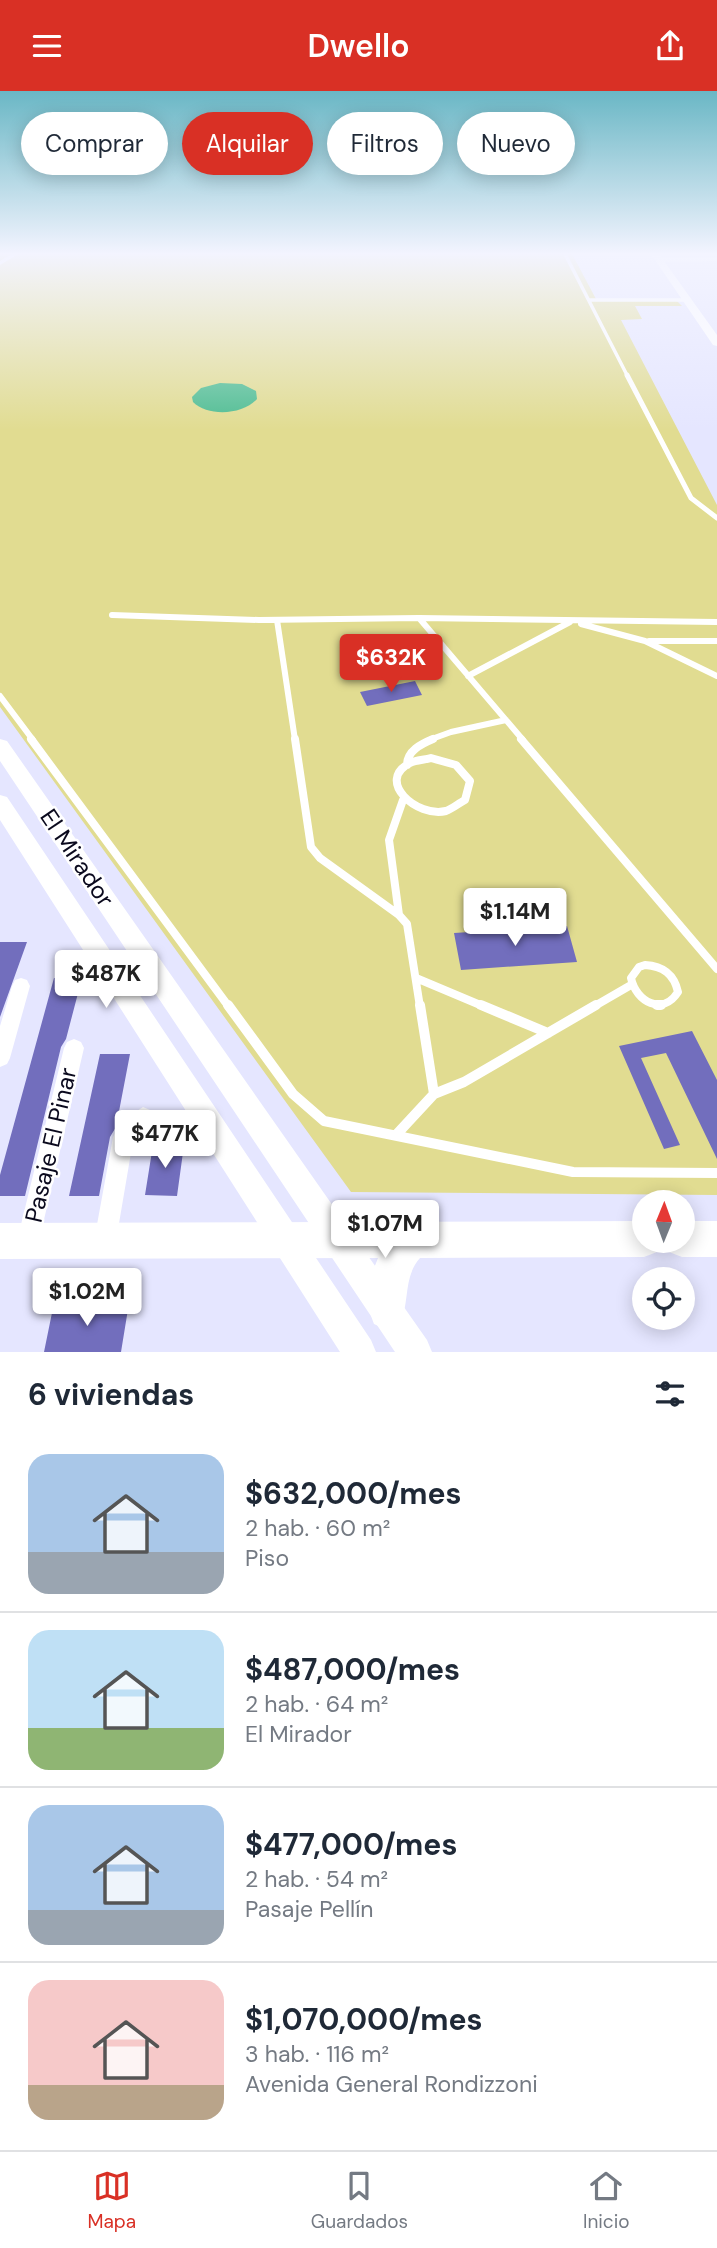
<!DOCTYPE html>
<html lang="es">
<meta charset="utf-8">
<style>
body{margin:0;font-family:"DM Sans",sans-serif;background:#f2f2f3;color:#1f2937;height:100vh;display:flex;flex-direction:column;font-size:26px;white-space:nowrap}
*{box-sizing:border-box;margin:0}
p{font-size:23px;color:#747a83}
.icon{flex:none;width:38px;height:38px;fill:none;stroke:currentColor;stroke-width:2;stroke-linecap:round;stroke-linejoin:round}
.map{position:relative;height:1261px;overflow:hidden}
.panel{display:flex;flex-direction:column;background:#fff;flex:1}
.panel>*{flex:none}
.hud{position:absolute;left:21px;top:21px;width:676px;height:63px;display:flex;gap:14px}
.needle{width:46px;rotate:1deg}
.tools{position:absolute;left:632px;top:1099px;display:grid;gap:14px}
.tools a{display:grid;place-items:center;width:63px;height:63px;border-radius:50%;background:#fff;box-shadow:0 4px 18px #0003;font-size:35px}
.price{position:absolute;translate:-50% -60px;padding:0 16px;border-radius:7px;background:#fff;color:#222;font-size:23px;line-height:46px;filter:drop-shadow(0 2px 4px #0008)}
.price::after{content:'';position:absolute;left:50%;top:42px;width:21px;height:16px;margin-left:-10px;background:inherit;clip-path:polygon(0 0,100% 0,50% 100%)}
.price.selected{background:#d93025;color:#fff}
ul{padding:0;list-style:none}
li{display:flex;align-items:center;gap:21px;height:175px;padding:0 28px}
li+li{border-top:2px solid #e0e1e3}
li span{display:grid;place-items:center;flex:none;width:196px;height:140px;border-radius:21px;color:#555}
li>.icon{margin-inline-start:auto}
span .icon{width:84px;height:84px;fill:#fffc;stroke-width:1}
li b{font-size:30px}
h2{display:flex;justify-content:space-between;align-items:center;height:84px;padding:0 28px;font-size:30px}
.pill{padding:0 24px;border-radius:32px;background:#fff;box-shadow:0 4px 18px #0003;font-size:24px;line-height:63px}
.pill.selected{background:#d93025;color:#fff}
header{display:flex;justify-content:space-between;align-items:center;height:91px;padding:0 28px;background:#d93025;color:#fff;font-size:32px;font-weight:600}
.dock{display:flex;justify-content:space-around;align-items:center;height:98px;border-top:2px solid #e0e1e3;background:#fff;font-size:19px;color:#747a83}
.dock a{display:grid;justify-items:center;gap:4px}
.dock .selected{color:#d93025}
.map>svg:first-child{display:block}
.green{fill:#e1dc91}
.water{fill:#4dbc90}
.building{fill:#726ebd}
.lines{fill:none;stroke-linecap:round;stroke-linejoin:round}
.lane-far4{stroke:#fff;stroke-width:3.5}
.lane-far3{stroke:#fff;stroke-width:5}
.lane-far2{stroke:#fff;stroke-width:6}
.lane-far1{stroke:#fff;stroke-width:8}
.lane{stroke:#fff;stroke-width:10}
.street{fill:#fff;fill-rule:evenodd}
.secondary{fill:#fff;fill-rule:evenodd}
.primary{fill:#fff;fill-rule:evenodd}
.labels{text-anchor:middle;stroke-width:5;stroke-linejoin:round;paint-order:stroke}
.near-street-label{font-size:24px;fill:#0a091d;stroke:#fff}
</style>
<header><svg class="icon" aria-label="menu" viewBox="0 0 24 24"><path d="M4 6h16M4 12h16M4 18h16"/></svg>Dwello<svg class="icon" aria-label="share" viewBox="0 0 24 24"><path d="M12 15V3M7 8l5-5 5 5M5 13v7h14v-7"/></svg></header>
<div class="map">
<svg width="717" height="1261" viewBox="0 0 717 1261">
<rect width="100%" height="100%" fill="#e5e6ff"/>
<path class="green" d="M 0,163 L 572,163 L 596,208 L 675,208 L 682,215 L 635,215 L 642,228 L 621,229 L 717,414 L 717,1104 L 351,1101 L 0,616 Z"/>
<path class="water" d="M 220,292 L 242,293 L 256,300 L 257,308 C 243,324 208,326 193,311 L 192,306 L 201,297 Z"/>
<path class="building" d="M 415,590 L 422,604 L 367,615 L 360,601 Z
M 567,835 L 577,871 L 461,879 L 454,842 Z
M 0,851 L 27,851 L 0,926 Z
M 54,887 L 82,887 L 66,948 L 61,956 L 25,1105 L 0,1105 L 0,1084 Z
M 692,940 L 717,989 L 717,1068 L 666,962 L 641,967 L 680,1054 L 664,1058 L 619,955 Z
M 100,963 L 130,963 L 116,1036 L 110,1046 L 99,1105 L 69,1105 Z
M 153,1054 L 184,1054 L 177,1105 L 145,1104 Z
M 54,1212 L 129,1212 L 121,1261 L 44,1261 Z"/>
<g class="lines">
<path class="lane-far4" d="M 565,163 L 628,286
M 0,172 L 15,163
M 589,209 L 688,209"/>
<path class="lane-far3" d="M 627,284 L 691,407 L 717,427"/>
<path class="lane-far2" d="M 112,524 L 259,529 L 419,527 L 523,649
M 419,527 L 717,531
M 277,529 L 295,649
M 581,533 L 645,550 L 717,585
M 649,550 L 717,550
M 468,585 L 570,531
M 0,605 L 33,649
M 429,649 L 451,641 L 506,629"/>
<path class="lane-far1" d="M 31,648 L 229,916
M 295,648 L 311,756 L 320,767 L 399,824 L 407,833 L 420,916
M 521,648 L 717,878
M 431,667 L 456,674 L 470,690 L 465,709 C 459,712 452,718 446,720 C 417,727 375,690 410,672 C 416,669 425,669 431,667 Z
M 407,674 C 407,660 421,653 433,648
M 399,824 L 389,749 L 403,709
M 645,874 C 663,875 674,883 678,901 C 663,925 636,911 631,887 L 639,876 Z
M 416,887 L 485,916
M 593,916 L 631,894"/>
<path class="lane" d="M 228,914 L 293,1003 L 324,1030 L 573,1081 L 717,1082
M 420,914 L 434,1003
M 481,914 L 548,942
M 657,914 L 661,914
M 396,1044 L 434,1003 L 464,991 L 596,914"/>
<path class="street" d="M 717,166 L 717,170 L 660,171 L 657,169 L 660,167 Z
M 21,887 L 27,889 L 30,895 L 10,967 L 7,973 L 0,976 L 0,935 L 12,895 L 15,889 Z
M 74,948 L 81,951 L 84,957 L 39,1150 L 36,1158 L 28,1161 L 20,1158 L 17,1150 L 64,957 L 67,951 Z
M 143,1016 L 150,1019 L 153,1026 L 150,1033 L 133,1050 L 116,1150 L 113,1158 L 105,1161 L 97,1158 L 94,1150 L 113,1046 L 122,1030 Z"/>
<path class="secondary" d="M 651,163 L 659,163 L 717,244 L 717,255 L 713,254 Z
M 0,648 L 7,650 L 427,1249 L 432,1261 L 395,1261 L 0,670 Z
M 0,704 L 7,706 L 371,1249 L 376,1261 L 340,1261 L 0,729 Z"/>
<path class="primary" d="M 644,1130 L 644,1150 L 661,1150 L 657,1161 L 644,1166 L 420,1167 C 403,1186 410,1211 400,1233 L 387,1239 L 374,1233 C 365,1212 369,1188 378,1167 L 0,1168 L 0,1132 Z
M 682,1130 L 717,1130 L 717,1166 L 682,1166 L 669,1161 L 665,1150 L 682,1150 Z"/>
</g>
<linearGradient id="sky" x2="0" y2="1"><stop stop-color="#6ab7c5"/><stop offset="0.48" stop-color="#f3f4ff"/><stop offset="1" stop-color="#f3f4ff" stop-opacity="0"/></linearGradient>
<rect width="717" height="339" fill="url(#sky)"/>
<g class="labels">
<g class="near-street-label">
<text transform="translate(77 767) rotate(56)" y="8">El Mirador</text>
<text transform="translate(51 1054) rotate(-77)" y="8">Pasaje El Pinar</text>
</g>
</g>
</svg>
<div class="tools">
<a><svg class="needle" viewBox="-14 -14 28 28"><path d="M0-13l5 13h-10z" fill="#e53935"/><path d="M0 13l5-13h-10z" fill="#747a83"/></svg></a>
<a><svg class="icon" aria-label="locate" viewBox="0 0 24 24"><circle cx="12" cy="12" r="6"/><path d="M12 2v4M12 18v4M2 12h4M18 12h4"/></svg></a>
</div>
<b class="price selected" style="left:391px;top:603px">$632K</b>
<b class="price" style="left:515px;top:857px">$1.14M</b>
<b class="price" style="left:106px;top:919px">$487K</b>
<b class="price" style="left:165px;top:1079px">$477K</b>
<b class="price" style="left:385px;top:1169px">$1.07M</b>
<b class="price" style="left:87px;top:1237px">$1.02M</b>
<div class="hud">
<a class="pill">Comprar</a>
<a class="pill selected">Alquilar</a>
<a class="pill">Filtros</a>
<a class="pill">Nuevo</a>
</div>
</div>
<section class="panel">
<h2>6 viviendas<svg class="icon" aria-label="filters" viewBox="0 0 24 24"><path d="M4 7h16M4 17h16"/><circle cx="9" cy="7" r="2"/><circle cx="15" cy="17" r="2"/></svg></h2>
<ul>
<li><span style="background:linear-gradient(#a9c7e8 70%,#9aa5b1 0)"><svg class="icon" aria-label="home" viewBox="0 0 24 24"><path d="M3 11l9-7 9 7M6 9v11h12V9"/></svg></span><div><b>$632,000/mes</b><p>2 hab. · 60 m²</p><p>Piso</p></div></li>
<li><span style="background:linear-gradient(#bfe0f5 70%,#8fb573 0)"><svg class="icon" aria-label="home" viewBox="0 0 24 24"><path d="M3 11l9-7 9 7M6 9v11h12V9"/></svg></span><div><b>$487,000/mes</b><p>2 hab. · 64 m²</p><p>El Mirador</p></div></li>
<li><span style="background:linear-gradient(#a9c7e8 75%,#9aa5b1 0)"><svg class="icon" aria-label="home" viewBox="0 0 24 24"><path d="M3 11l9-7 9 7M6 9v11h12V9"/></svg></span><div><b>$477,000/mes</b><p>2 hab. · 54 m²</p><p>Pasaje Pellín</p></div></li>
<li><span style="background:linear-gradient(#f6c9c9 75%,#b9a48a 0)"><svg class="icon" aria-label="home" viewBox="0 0 24 24"><path d="M3 11l9-7 9 7M6 9v11h12V9"/></svg></span><div><b>$1,070,000/mes</b><p>3 hab. · 116 m²</p><p>Avenida General Rondizzoni</p></div></li>
</ul>
</section>
<nav class="dock">
<a class="selected"><svg class="icon" aria-label="map" viewBox="0 0 24 24"><path d="M3 6l6-2 6 2 6-2v14l-6 2-6-2-6 2zM9 4v14M15 6v14"/></svg>Mapa</a>
<a><svg class="icon" aria-label="saved" viewBox="0 0 24 24"><path d="M7 4h10v16l-5-4-5 4z"/></svg>Guardados</a>
<a><svg class="icon" aria-label="home" viewBox="0 0 24 24"><path d="M3 11l9-7 9 7M6 9v11h12V9"/></svg>Inicio</a>
</nav>
